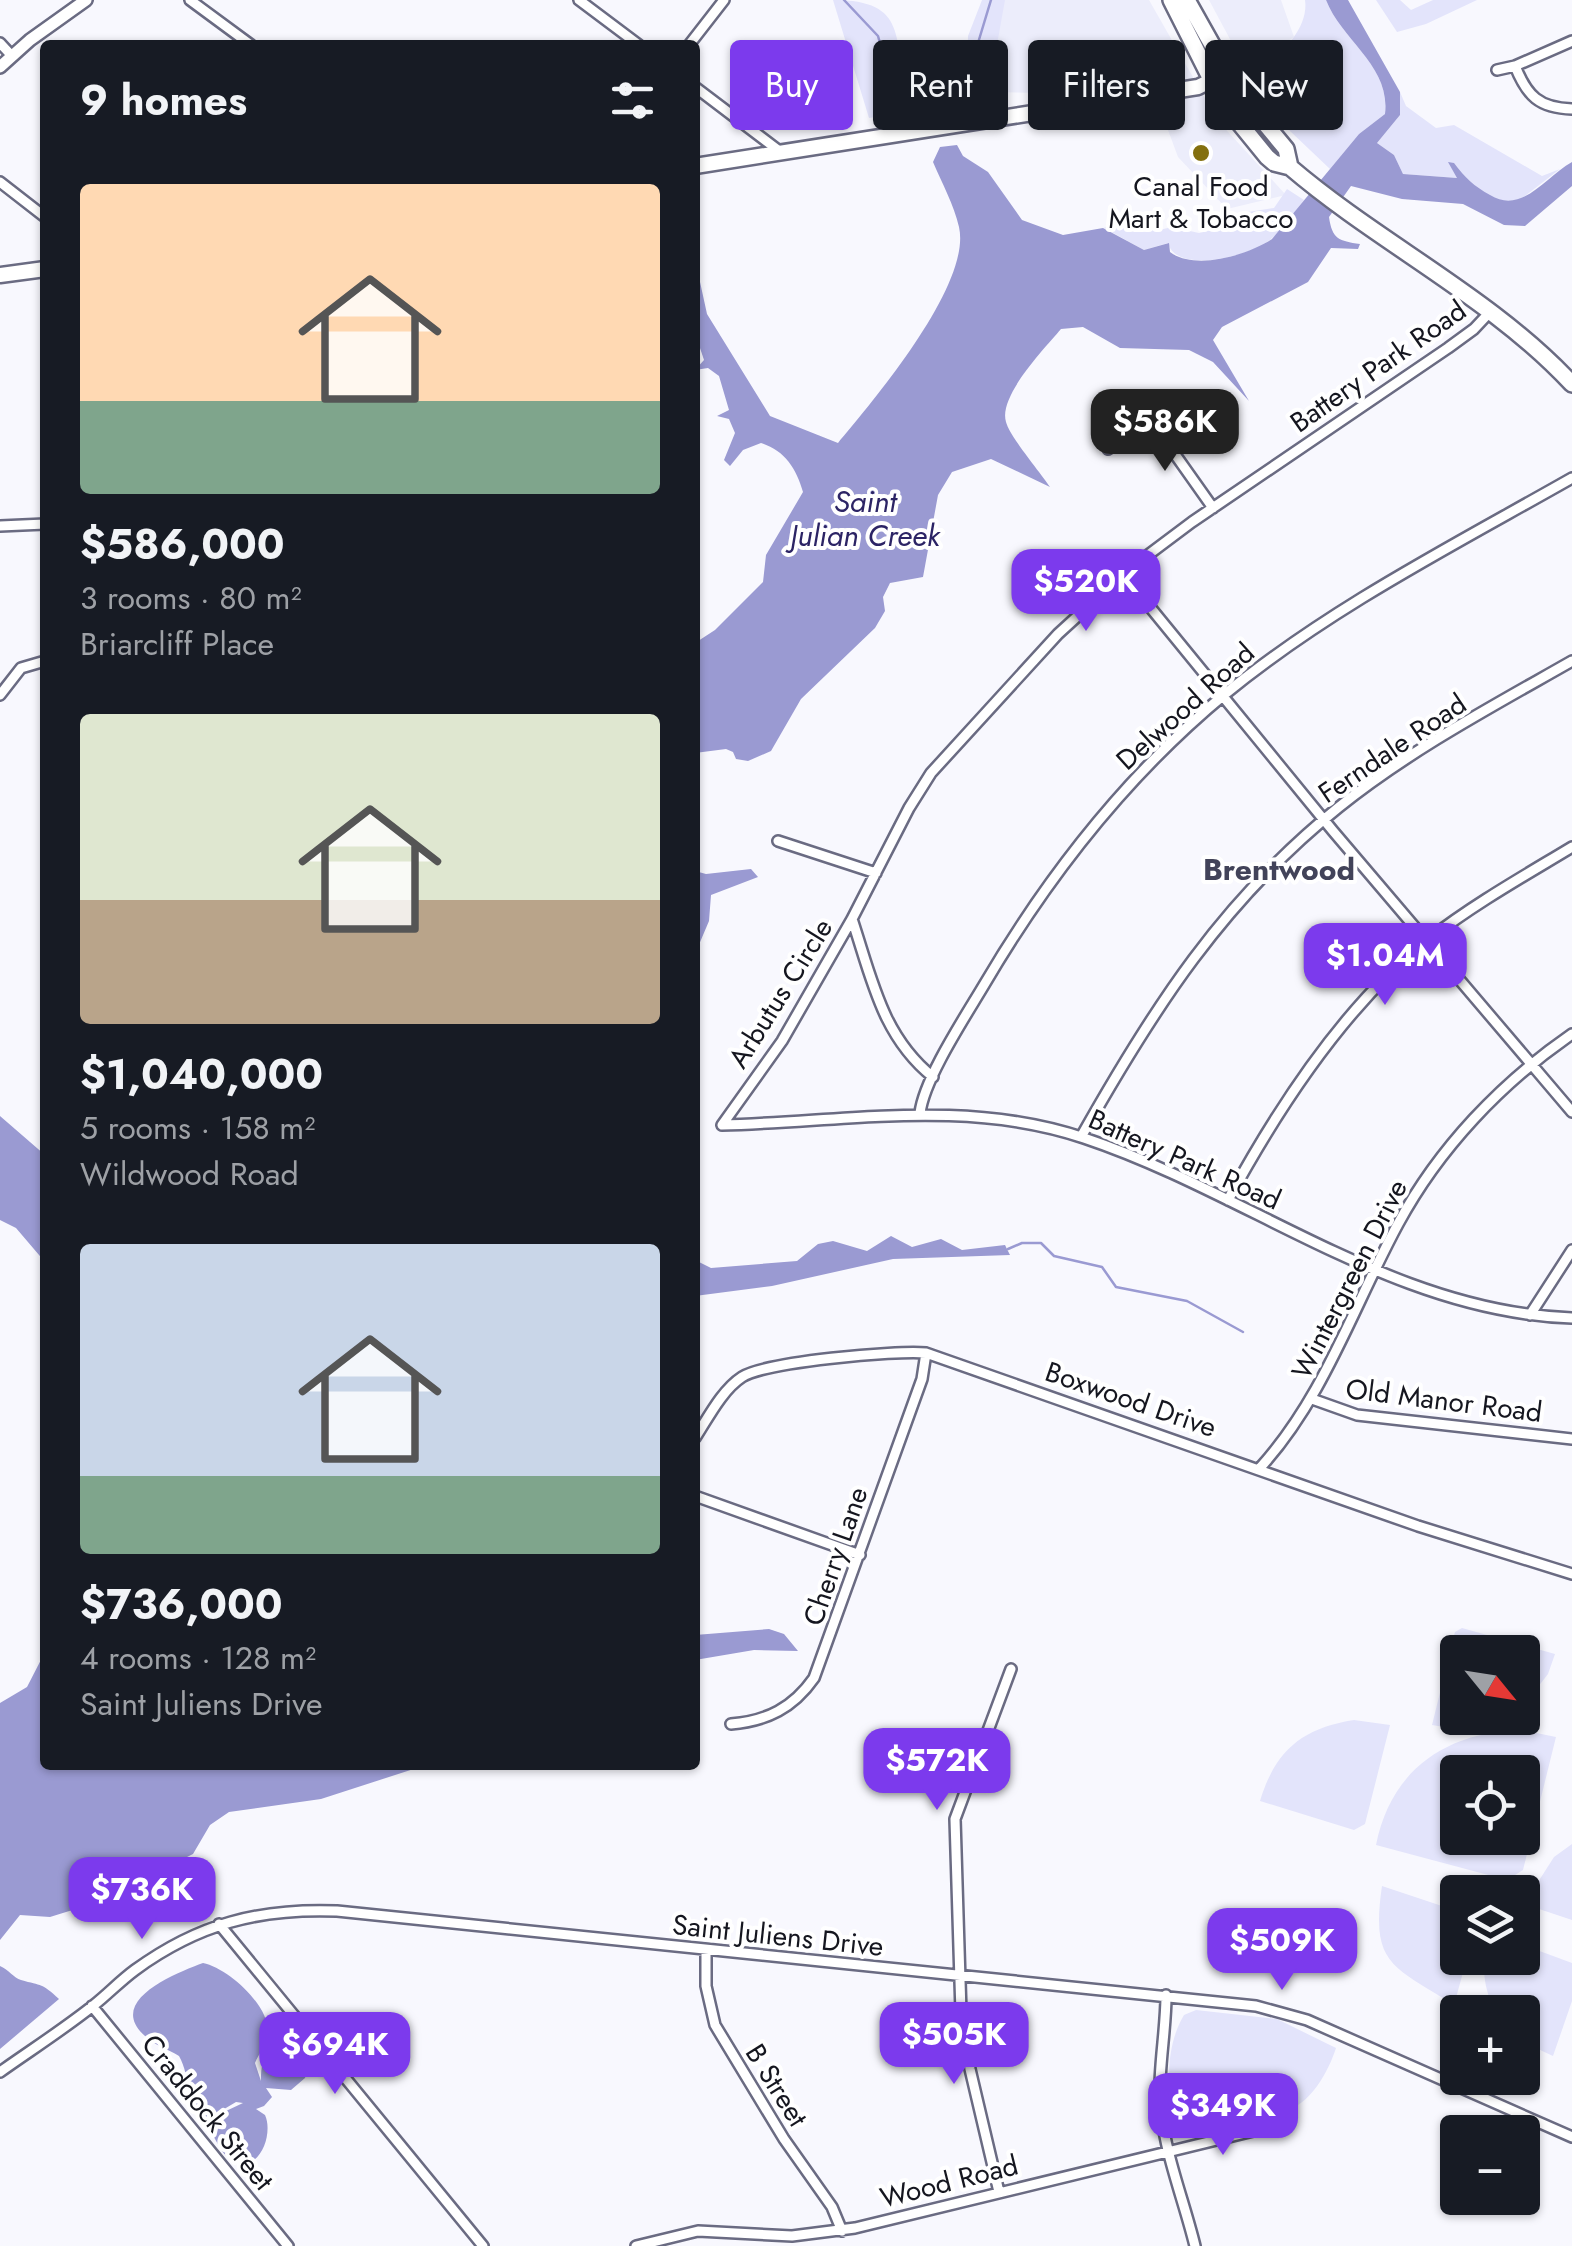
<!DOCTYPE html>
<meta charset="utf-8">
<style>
body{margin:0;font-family:Jost,sans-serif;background:#20242c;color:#f1f3f6;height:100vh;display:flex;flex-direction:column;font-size:38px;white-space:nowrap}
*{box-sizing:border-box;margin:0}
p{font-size:32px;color:#9ea1a6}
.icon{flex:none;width:55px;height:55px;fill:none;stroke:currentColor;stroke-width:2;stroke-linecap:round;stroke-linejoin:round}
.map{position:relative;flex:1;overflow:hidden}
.details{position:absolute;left:40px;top:40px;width:660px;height:1730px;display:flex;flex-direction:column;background:#171b24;border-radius:10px;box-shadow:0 2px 8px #0004}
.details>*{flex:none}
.guide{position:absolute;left:730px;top:40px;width:690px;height:90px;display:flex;gap:20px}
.needle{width:65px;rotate:120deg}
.buttons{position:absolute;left:1440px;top:1635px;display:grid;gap:20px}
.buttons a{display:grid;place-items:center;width:100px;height:100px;border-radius:10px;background:#171b24;box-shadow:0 2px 8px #0004;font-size:50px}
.price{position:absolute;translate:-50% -85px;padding:0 22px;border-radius:20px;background:#7c3aed;color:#fff;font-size:32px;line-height:65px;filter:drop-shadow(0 2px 5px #0008)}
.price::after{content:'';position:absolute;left:50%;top:60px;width:30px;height:22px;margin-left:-15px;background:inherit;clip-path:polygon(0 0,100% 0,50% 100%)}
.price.active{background:#222;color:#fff}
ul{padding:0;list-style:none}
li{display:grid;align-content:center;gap:20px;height:530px;padding:0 40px}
li span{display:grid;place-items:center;height:310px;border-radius:10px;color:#555}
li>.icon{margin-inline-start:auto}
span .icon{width:180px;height:180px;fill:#fffc;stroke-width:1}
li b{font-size:42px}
h2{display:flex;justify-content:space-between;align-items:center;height:120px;padding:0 40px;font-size:42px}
.tag{padding:0 35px;border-radius:10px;background:#171b24;box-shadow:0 2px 8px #0004;font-size:35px;line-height:90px}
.tag.active{background:#7c3aed;color:#fff}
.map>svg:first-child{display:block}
.built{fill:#ecedfb}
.green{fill:#e3e4fb;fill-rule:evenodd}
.water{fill:#9a9ad2}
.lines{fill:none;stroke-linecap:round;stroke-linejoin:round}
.stream{stroke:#9a9ad2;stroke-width:2.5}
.minor-casing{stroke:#6a6b82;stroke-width:14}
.tertiary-casing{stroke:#6a6b82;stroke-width:16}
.secondary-casing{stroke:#6a6b82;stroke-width:19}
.primary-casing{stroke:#6a6b82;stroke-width:20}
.minor{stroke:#fff;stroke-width:9}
.tertiary{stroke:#fff;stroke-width:11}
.secondary{stroke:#fff;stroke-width:14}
.primary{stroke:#fff;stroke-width:15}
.poi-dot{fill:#836f0e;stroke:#fff;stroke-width:4}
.labels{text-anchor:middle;stroke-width:8;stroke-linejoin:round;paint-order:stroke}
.poi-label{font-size:28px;fill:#15161f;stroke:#fff}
.street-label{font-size:28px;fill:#15161f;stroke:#fff}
.water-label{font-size:30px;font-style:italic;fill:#2c2465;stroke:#fff}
.neighbourhood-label{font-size:30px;font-weight:bold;fill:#424359;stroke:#fff}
</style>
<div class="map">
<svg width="1572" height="2246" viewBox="0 0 1572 2246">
<rect width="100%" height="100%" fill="#f8f8fe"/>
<path class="built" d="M 998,0 L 1149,0 L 1218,121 L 1286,195 L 1227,209 L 1178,157 L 1162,114 L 1156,77 L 1041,93 L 989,92 L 980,77 Z
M 1209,0 L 1281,0 L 1294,37 L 1246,69 Z"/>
<path class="green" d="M 833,0 C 911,0 891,41 909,94 C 934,105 951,98 967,77 L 968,36 L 982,0 L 1005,0 L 996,50 L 980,100 L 869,118 Z
M 1305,0 L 1326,0 C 1342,41 1391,66 1385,114 L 1359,134 L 1330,169 L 1290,131 L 1262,91 L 1264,69 C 1283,52 1309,27 1305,0 Z
M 1376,0 L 1400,0 L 1411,10 L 1433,0 L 1477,0 L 1426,24 L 1397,32 Z
M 1400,92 L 1406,106 L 1436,128 L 1454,125 L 1542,176 L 1560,169 L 1517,202 L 1502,203 L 1458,178 L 1403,174 L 1394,155 L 1377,143 L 1400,115 Z
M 1287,189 L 1304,200 C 1293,214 1282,232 1267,242 C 1247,257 1176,274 1168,243 L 1144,250 L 1104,228 L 1112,222 L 1155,231 L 1172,227 L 1199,233 L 1230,226 L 1248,212 L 1274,208 Z
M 1462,1628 L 1555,1654 L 1548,1674 L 1523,1706 L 1522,1652 L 1458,1652 L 1458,1718 L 1508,1718 C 1485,1734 1458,1729 1432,1725 L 1455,1632 Z
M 1354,1720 L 1390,1725 L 1365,1824 L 1354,1830 L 1260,1801 C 1275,1751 1302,1728 1354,1720 Z
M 1521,1730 L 1556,1737 L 1523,1870 L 1507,1880 L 1376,1845 C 1391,1769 1447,1732 1521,1730 ZM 1458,1772 L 1522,1772 L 1522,1838 L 1458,1838 Z
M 1572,1844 L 1572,1920 L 1524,1904 L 1554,1857 Z
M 1382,1886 L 1457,1911 L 1458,1958 L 1467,1958 L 1454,2005 C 1394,1966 1370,1966 1382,1886 Z
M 1523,1945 L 1572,1963 L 1572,2001 L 1553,2056 L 1523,2042 L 1522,2012 L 1495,2012 C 1487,1994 1482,1977 1485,1958 L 1522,1958 Z
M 1196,2010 L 1277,2019 L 1336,2048 C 1329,2070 1310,2107 1283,2111 C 1271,2113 1257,2110 1244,2112 C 1220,2115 1200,2125 1176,2115 C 1165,2085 1167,2043 1184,2015 Z"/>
<path class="water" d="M 1326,0 L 1348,0 L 1400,92 L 1400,115 L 1377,143 L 1394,155 L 1403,174 L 1457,178 L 1448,162 L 1454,163 C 1465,178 1474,186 1490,195 C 1522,215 1545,177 1572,162 L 1572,186 L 1525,226 L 1504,225 L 1463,204 L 1402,199 L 1351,186 L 1329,217 C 1332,239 1339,241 1360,244 L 1358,249 L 1331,248 L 1308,282 L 1222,327 L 1213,340 L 1249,401 L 1213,362 L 1189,350 L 1120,348 L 1083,327 L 1061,329 C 1045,348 998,396 1006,422 C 1010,437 1040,472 1050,487 L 991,459 L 952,472 L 938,495 L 923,577 L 890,583 L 883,597 L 885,611 L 875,628 L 801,699 L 771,751 L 748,761 L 736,759 L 733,752 L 726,749 L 695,753 L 695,643 L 715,630 L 763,582 L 766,555 L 803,492 C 796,468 785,451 761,443 L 743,450 L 730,466 L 724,460 L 735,433 L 729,419 L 717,416 L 729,410 L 719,376 L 708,368 L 695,370 L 704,360 L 695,333 L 695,259 L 707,314 L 770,416 L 838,443 C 874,400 972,284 959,227 C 954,205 942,183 933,162 L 940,147 L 957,145 L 963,156 L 988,172 L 1022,220 L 1063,235 L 1103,228 L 1144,250 L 1169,243 L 1170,252 C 1195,271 1248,255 1272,239 L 1359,134 L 1385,114 C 1391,66 1342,41 1326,0 Z
M 751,869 L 758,877 L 711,895 L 709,921 L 695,954 L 695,871 L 706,874 Z
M 0,1116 L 45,1155 L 45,1262 L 16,1228 L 0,1220 Z
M 891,1236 L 912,1247 L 941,1239 L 962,1250 L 1005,1245 L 1010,1255 L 893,1259 L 772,1286 L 695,1296 L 695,1260 L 711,1268 L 797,1261 L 818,1244 L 833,1241 L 867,1251 Z
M 769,1629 L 784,1634 L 798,1651 L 754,1650 L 695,1660 L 695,1635 Z
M 45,1652 L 45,1765 L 426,1765 L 321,1799 L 229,1812 L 210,1825 L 193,1854 L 95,1903 L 50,1917 L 20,1915 L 0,1940 L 0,1703 L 27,1687 Z
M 203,1963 C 228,1968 269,2005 268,2032 C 268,2043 259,2053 255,2063 L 261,2081 C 261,2062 264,2045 291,2044 L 302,2053 L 309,2066 L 305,2078 L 291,2090 L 266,2088 L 272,2097 L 264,2106 L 256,2109 L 265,2115 C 273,2132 262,2170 236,2163 C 224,2159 216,2140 210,2130 L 226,2111 L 243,2103 L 236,2102 L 204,2121 C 186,2105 191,2077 179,2056 C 168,2049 154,2045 145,2036 C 105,2001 176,1973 203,1963 Z
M 0,1966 C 8,1969 14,1978 21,1980 C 42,1986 42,1983 59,1999 L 0,2049 Z"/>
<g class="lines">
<path class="stream" d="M 844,0 L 878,36 L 887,68 L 902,101 L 915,107 L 941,107 L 967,94 L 976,79 L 978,43 L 991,0
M 1008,1249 L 1022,1243 L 1041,1243 L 1054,1256 L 1102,1267 L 1116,1287 L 1187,1301 L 1243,1332"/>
<defs>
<path id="minor" d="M 190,0 L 251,45
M 579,0 L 639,45
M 0,43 L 12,56
M 689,45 L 724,0
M 1515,66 C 1527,96 1539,108 1572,109
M 1497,70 L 1515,66 L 1572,41
M 695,87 L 782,153
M 0,182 L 45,217
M 1108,449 L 1150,419 L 1213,508
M 0,526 L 45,524
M 1123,574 L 1333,831 L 1572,1112
M 0,695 L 21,668 L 45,661
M 778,841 L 876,873
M 852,919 L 782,1041 L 722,1125 C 844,1122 965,1098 1084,1138 C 1249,1193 1393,1312 1572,1318
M 933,1077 C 882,1036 872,979 852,919 L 909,808 L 931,773 L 1058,634 L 1128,570 L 1192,522 L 1448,348 L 1474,329 L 1489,313
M 920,1113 C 924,1079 965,1017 984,985 C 1048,876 1127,775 1225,694 C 1330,608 1454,545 1572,478
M 1081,1137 C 1153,1009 1223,900 1339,807 C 1410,750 1493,706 1572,661
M 1228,1200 C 1278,1108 1345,1004 1429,939 C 1474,904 1524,876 1572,847
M 1530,1315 L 1572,1250
M 1312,1399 L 1357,1415 L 1572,1439
M 695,1438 C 708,1418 722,1390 742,1377 C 765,1362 896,1350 926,1353 L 1418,1526 L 1572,1574
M 1259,1469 C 1324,1398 1353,1307 1398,1224 C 1439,1148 1501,1083 1572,1034
M 695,1496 L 860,1555
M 731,1724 C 767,1721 793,1708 814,1678 L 922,1379 L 926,1353
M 219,1924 L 483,2246
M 706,1950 L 706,1986 L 715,2025 L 784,2139 L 832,2207 L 842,2231
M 1166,1995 C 1166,2034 1157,2072 1161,2111 C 1166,2157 1184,2201 1195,2246
M 92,2006 L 288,2246
M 0,2072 C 31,2050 64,2029 94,2005 C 108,1994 120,1981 135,1970 C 198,1924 259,1908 337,1911 L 1256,2006 L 1307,2020 L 1572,2137
M 999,2192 L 970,2069 L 961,2013 L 955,1819 L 1011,1669
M 636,2246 L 698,2231 L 792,2236 L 855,2228 L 1270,2127"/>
<path id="tertiary" d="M 0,67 L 30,40 L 86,0"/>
<path id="secondary" d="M 695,166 L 1198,87 L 1227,73
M 0,275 L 45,269"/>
<path id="primary" d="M 1171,0 L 1223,103 L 1267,157 L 1274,163 L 1290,167 C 1380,244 1491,297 1572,384
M 1187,0 L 1238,91 L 1286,149 L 1290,167"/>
</defs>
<use href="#minor" class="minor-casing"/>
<use href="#tertiary" class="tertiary-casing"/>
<use href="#secondary" class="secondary-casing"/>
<use href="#primary" class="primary-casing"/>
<use href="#minor" class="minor"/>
<use href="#tertiary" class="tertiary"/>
<use href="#secondary" class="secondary"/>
<use href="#primary" class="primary"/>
</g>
<circle class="poi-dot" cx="1201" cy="153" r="10"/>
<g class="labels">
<g class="poi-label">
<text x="1201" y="196">Canal Food<tspan x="1201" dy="32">Mart &amp; Tobacco</tspan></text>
</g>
<g class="street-label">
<text transform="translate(1378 366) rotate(-35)" y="10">Battery Park Road</text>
<text transform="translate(1185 706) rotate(-42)" y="10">Delwood Road</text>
<text transform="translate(1392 748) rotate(-34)" y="10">Ferndale Road</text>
<text transform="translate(780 993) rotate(-58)" y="10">Arbutus Circle</text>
<text transform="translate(1185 1159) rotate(24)" y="10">Battery Park Road</text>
<text transform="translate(1349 1279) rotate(-63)" y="10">Wintergreen Drive</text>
<text transform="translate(1131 1399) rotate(19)" y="10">Boxwood Drive</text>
<text transform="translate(1444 1400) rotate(7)" y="10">Old Manor Road</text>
<text transform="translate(835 1556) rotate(-71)" y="10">Cherry Lane</text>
<text transform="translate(778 1935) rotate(6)" y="10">Saint Juliens Drive</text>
<text transform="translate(777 2085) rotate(58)" y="10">B Street</text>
<text transform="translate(208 2112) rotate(51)" y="10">Craddock Street</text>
<text transform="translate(949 2181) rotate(-14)" y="10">Wood Road</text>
</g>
<g class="water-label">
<text x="865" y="512">Saint<tspan x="865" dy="34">Julian Creek</tspan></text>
</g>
<g class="neighbourhood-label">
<text x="1279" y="880">Brentwood</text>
</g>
</g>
</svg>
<div class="buttons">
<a><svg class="needle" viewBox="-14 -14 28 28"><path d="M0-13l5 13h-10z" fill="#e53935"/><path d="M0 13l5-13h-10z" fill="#9ea1a6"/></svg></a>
<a><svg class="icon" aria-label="locate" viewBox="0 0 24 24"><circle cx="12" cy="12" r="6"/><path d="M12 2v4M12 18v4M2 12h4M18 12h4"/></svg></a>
<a><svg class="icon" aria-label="layers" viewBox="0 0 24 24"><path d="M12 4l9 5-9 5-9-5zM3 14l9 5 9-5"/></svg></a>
<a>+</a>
<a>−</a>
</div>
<b class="price active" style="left:1165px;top:474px">$586K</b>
<b class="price" style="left:1086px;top:634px">$520K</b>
<b class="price" style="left:1385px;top:1008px">$1.04M</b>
<b class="price" style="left:937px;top:1813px">$572K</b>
<b class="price" style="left:142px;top:1942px">$736K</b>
<b class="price" style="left:1282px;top:1993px">$509K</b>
<b class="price" style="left:954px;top:2087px">$505K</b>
<b class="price" style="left:335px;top:2097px">$694K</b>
<b class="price" style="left:1223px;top:2158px">$349K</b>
<div class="guide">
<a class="tag active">Buy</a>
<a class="tag">Rent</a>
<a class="tag">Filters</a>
<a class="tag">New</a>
</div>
<section class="details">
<h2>9 homes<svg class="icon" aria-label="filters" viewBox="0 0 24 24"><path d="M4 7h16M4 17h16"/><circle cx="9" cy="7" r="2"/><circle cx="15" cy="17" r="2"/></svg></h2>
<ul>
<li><span style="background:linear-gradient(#ffd9b3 70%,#7fa58c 0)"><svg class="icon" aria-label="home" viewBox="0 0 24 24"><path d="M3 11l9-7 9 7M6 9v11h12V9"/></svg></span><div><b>$586,000</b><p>3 rooms · 80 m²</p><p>Briarcliff Place</p></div></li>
<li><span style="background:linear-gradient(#dfe7d0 60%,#b9a48a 0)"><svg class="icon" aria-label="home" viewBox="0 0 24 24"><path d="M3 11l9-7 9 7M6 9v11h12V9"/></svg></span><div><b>$1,040,000</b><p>5 rooms · 158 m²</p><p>Wildwood Road</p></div></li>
<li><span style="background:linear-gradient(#c9d6e8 75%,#7fa58c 0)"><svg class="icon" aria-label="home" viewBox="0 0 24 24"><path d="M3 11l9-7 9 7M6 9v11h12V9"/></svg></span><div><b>$736,000</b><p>4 rooms · 128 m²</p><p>Saint Juliens Drive</p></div></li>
</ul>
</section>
</div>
